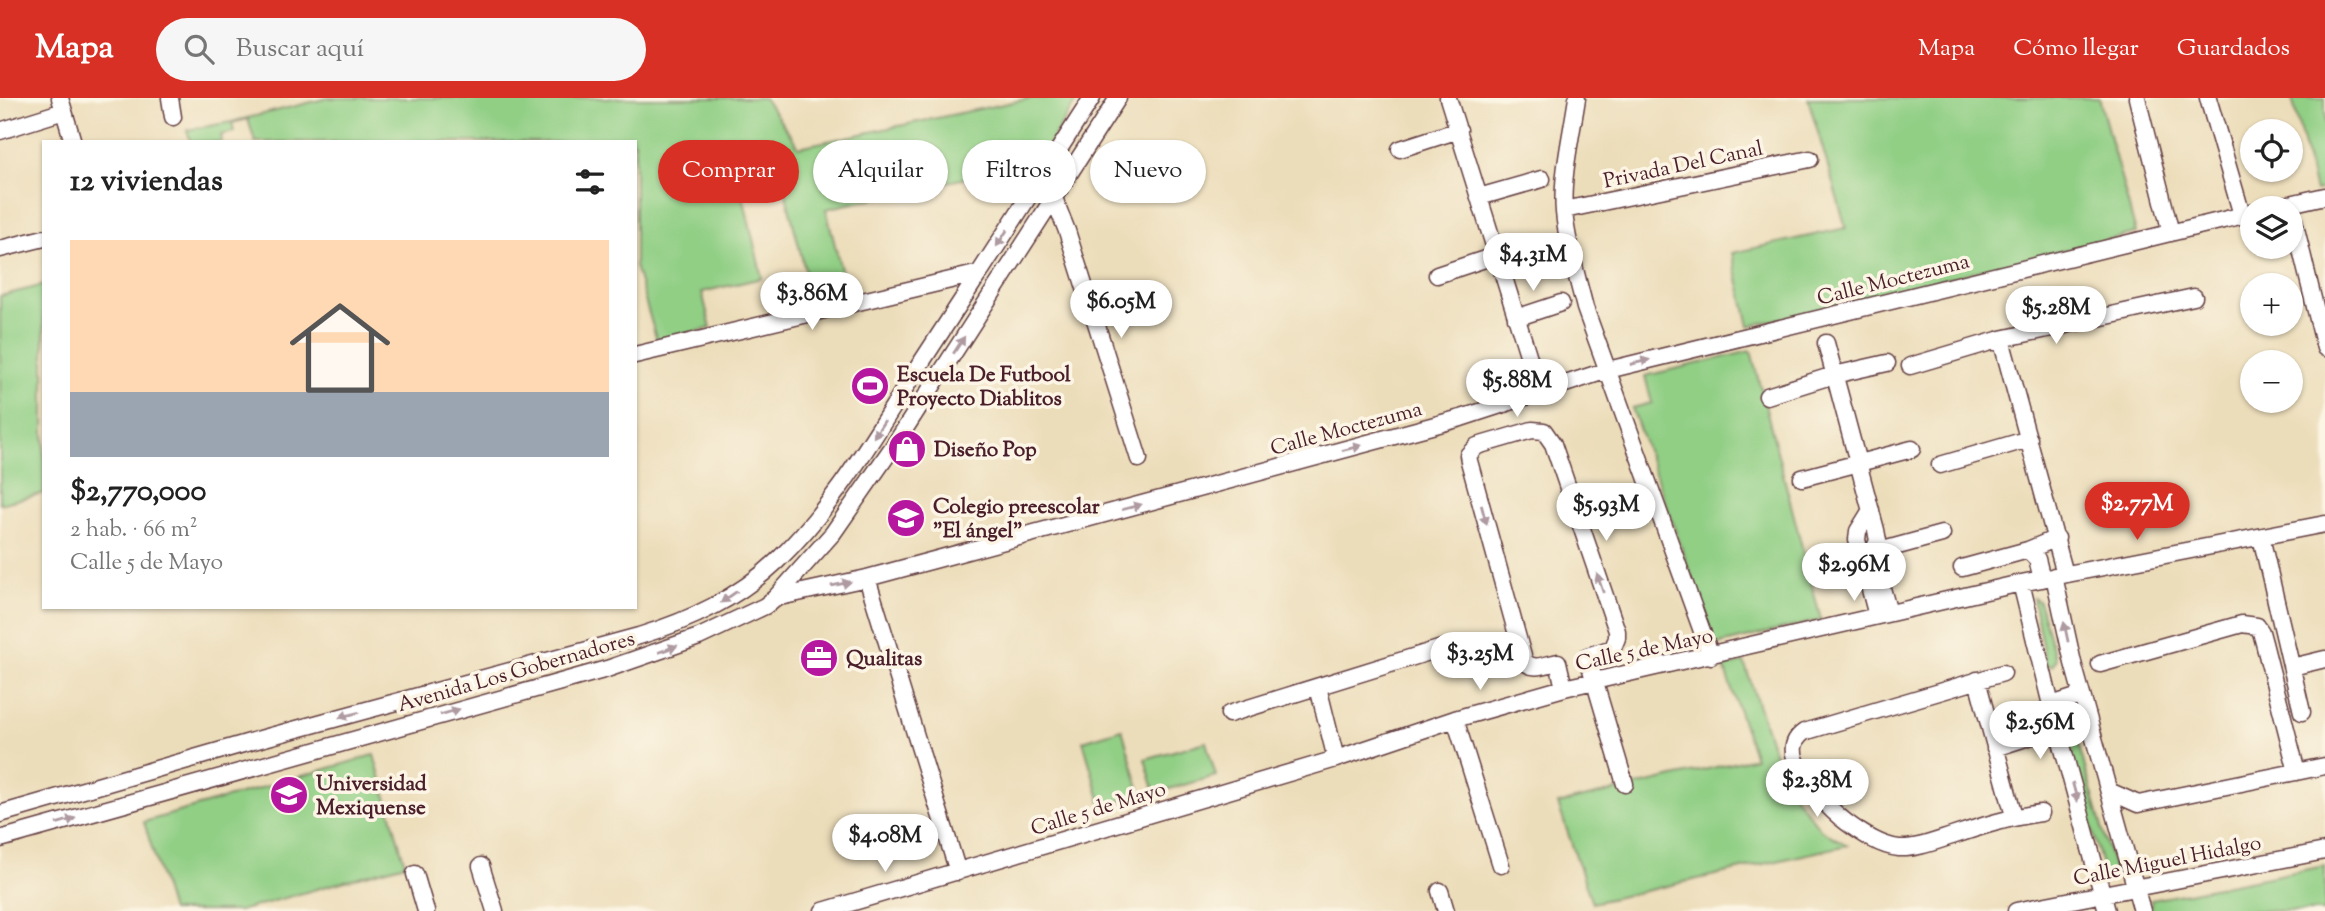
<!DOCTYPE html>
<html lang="es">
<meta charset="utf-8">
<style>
body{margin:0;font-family:"Sorts Mill Goudy",serif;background:#f6f6f6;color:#222;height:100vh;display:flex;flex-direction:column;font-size:26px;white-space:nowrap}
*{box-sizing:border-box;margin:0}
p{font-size:23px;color:#767676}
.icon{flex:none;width:38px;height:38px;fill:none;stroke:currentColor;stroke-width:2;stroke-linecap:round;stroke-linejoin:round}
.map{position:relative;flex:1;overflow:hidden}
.panel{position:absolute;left:42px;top:42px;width:595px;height:469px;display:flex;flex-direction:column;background:#fff;border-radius:0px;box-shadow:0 2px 5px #0004}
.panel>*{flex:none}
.guide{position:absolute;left:658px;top:42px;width:665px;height:63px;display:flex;gap:14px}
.buttons{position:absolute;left:2240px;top:21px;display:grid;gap:14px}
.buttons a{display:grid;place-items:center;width:63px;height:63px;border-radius:50%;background:#fff;box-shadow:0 2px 5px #0004;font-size:35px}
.price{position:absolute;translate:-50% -60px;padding:0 16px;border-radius:24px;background:#fff;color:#222;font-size:23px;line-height:46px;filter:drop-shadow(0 2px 4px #0008)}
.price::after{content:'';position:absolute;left:50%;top:42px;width:21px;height:16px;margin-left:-10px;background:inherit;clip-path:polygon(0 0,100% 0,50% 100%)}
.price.selected{background:#d93025;color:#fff}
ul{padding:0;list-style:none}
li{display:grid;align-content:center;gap:14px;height:371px;padding:0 28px}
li+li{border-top:2px solid #e0e0e0}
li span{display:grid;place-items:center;height:217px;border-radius:0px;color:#555}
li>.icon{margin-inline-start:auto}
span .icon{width:126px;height:126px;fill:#fffc;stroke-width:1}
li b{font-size:30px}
h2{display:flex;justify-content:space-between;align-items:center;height:84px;padding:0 28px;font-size:30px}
.chip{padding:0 24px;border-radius:32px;background:#fff;box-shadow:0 2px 5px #0004;font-size:24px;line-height:63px}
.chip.selected{background:#d93025;color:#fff}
header{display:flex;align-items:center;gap:42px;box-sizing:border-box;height:98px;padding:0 35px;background:#d93025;color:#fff}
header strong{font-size:33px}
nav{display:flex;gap:38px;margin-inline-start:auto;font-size:24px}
.search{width:490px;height:63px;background:#f6f6f6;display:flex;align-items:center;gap:18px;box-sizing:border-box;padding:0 24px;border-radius:38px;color:#767676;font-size:26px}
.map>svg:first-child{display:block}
.green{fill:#91cf85;stroke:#6e7758;stroke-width:2}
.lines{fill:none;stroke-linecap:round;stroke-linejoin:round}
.minor-casing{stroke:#623c40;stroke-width:19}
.minor{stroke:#fff;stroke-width:16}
.oneway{fill:#ae9aa0}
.labels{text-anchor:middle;stroke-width:7;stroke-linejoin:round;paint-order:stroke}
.street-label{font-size:21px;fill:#4a1f2b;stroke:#fcf5e5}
.poi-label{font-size:21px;font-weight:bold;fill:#4a1f2b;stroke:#fcf5e5;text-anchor:start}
</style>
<header>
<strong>Mapa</strong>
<div class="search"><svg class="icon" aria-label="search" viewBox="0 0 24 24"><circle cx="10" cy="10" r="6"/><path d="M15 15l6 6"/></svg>Buscar aquí</div>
<nav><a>Mapa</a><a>Cómo llegar</a><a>Guardados</a></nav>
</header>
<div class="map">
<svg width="2325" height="813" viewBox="0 0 2325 813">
<rect width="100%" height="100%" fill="#fcf5e5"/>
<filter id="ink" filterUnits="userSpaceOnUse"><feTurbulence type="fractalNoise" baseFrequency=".0143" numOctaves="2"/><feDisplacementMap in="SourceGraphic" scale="14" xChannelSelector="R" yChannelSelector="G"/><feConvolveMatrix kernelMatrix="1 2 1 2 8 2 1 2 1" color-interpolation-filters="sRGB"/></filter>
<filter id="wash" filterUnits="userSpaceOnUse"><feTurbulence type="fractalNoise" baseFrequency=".00686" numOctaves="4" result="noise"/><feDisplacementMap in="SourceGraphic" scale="28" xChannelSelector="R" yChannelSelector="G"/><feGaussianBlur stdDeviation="1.57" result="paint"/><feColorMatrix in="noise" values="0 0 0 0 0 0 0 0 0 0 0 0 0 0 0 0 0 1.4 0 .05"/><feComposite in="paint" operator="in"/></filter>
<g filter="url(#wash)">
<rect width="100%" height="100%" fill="#ecddba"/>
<path class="green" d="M 328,0 L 764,0 L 799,49 L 1032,0 L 1078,0 L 1038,64 L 826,111 L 847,196 L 813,204 L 784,89 L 743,98 L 762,180 L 702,194 L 711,230 L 657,243 L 635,168 L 635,44 L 255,44 L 248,21 L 232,25 L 234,34 L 221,37 L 222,44 L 191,44 L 187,32 L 231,24 Z
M 1808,0 L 2099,0 L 2136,135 L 1749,228 L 1732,155 L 1846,130 Z
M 2292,0 L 2325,0 L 2325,91 L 2315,93 Z
M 44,187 L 44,395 L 0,406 L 0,198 Z
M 1751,253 L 1821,522 L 1716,547 L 1632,310 L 1652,305 L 1645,278 Z
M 2033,500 L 2039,503 L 2056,562 L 2052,568 L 2046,567 Z
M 1744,564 L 1784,684 L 1820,731 L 1847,747 L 1592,805 L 1558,706 L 1755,660 L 1724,569 Z
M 2064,617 L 2071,620 L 2115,776 L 2112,783 L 2106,782 L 2061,619 Z
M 1122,631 L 1141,697 L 1102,708 L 1083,643 Z
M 1206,644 L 1216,678 L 1155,695 L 1145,661 Z
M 374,657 L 405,766 L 239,813 L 171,813 L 144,724 Z
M 2325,768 L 2325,813 L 2151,813 L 2151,802 Z"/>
</g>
<g filter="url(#ink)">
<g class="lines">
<defs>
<path id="minor" d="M 60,0 L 73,44
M 170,0 L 173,19
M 1448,0 L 1540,295
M 1577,0 C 1572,35 1561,79 1564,114 C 1567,146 1577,178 1585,210 L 1711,558
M 2137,0 L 2171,135
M 2208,0 L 2242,117
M 0,33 L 64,13
M 1400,51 L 1459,32
M 1479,99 L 1542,81
M 1054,100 L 1067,133 L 1139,361
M 2290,106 L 2325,250
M 2272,110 L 2325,98
M 1564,112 L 1810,61
M 0,151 L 44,140
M 1437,177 L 1497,157
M 1516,220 L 1561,205
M 2001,241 L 2065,476
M 1826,245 L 1876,432 L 1878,443 L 1872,455 L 1889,515
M 635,257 L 980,175
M 1910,268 L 2001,241 L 2194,199
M 1767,298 L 1834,277 L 1887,265
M 1940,367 L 2029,341
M 1802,380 L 1912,351
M 1871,412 L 1858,433 L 1857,442 L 1877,518
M 2261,439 L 2302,614
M 2028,452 L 2037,461 L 2042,481
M 1872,455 L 1942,436
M 1962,470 L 2028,452 L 2057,440
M 2054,478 L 2073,565 L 2142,813
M 867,480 L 958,774
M 2021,485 L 2051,607 L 2107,813
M 775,500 L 867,480 L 1461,320 L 1608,272 L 2252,115
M 2100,566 L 2242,526 L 2257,528 L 2261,534 L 2264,545 L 2297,674
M 2292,569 L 2325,561
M 2003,575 L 1804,634 C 1790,644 1792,657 1800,671 C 1810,690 1829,711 1846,724 C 1861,735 1880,748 1899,750 C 1916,751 1936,743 1952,738 C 1982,728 2010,719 2041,715
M 1977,582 L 2014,718
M 1318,589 L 1336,661
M 1564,590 L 1558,564 C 1547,566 1531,574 1524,562 L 1469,363 L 1468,357 L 1477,348 L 1532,332 L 1544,333 L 1553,346 L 1617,533 L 1617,540 L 1613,550 L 1587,558 L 1625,686
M 1229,616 L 1442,550
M 1455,621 L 1501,767
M 1995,650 L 2032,638 L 2051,607 L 2082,597
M 2109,693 L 2138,706 L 2325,668
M 0,716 L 264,640 L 639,538 C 691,522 738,500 777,463 C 835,407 874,338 917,271 C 976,181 1034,90 1092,0
M 0,741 L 607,571 L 699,539 L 765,508 L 775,500 L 833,435 L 897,343 L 1118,0
M 481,768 L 495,813
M 415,776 L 426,813
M 1440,793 L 1446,813
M 823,813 L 1336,661 L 1455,621 L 1564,590 L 2021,485 L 2325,426
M 2016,813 L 2325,753"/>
</defs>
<use href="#minor" class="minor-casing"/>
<use href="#minor" class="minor"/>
</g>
<defs><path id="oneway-solid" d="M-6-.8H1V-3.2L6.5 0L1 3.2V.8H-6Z" transform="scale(1.75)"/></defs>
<g class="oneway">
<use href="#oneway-solid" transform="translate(1002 140) rotate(123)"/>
<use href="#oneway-solid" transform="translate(959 247) rotate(-57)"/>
<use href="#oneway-solid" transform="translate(1640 264) rotate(-14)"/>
<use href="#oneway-solid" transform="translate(879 331) rotate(123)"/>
<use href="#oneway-solid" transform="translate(1352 350) rotate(-15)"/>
<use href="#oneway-solid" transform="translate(1132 409) rotate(-15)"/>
<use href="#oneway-solid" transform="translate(1484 417) rotate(75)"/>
<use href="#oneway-solid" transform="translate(1600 485) rotate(-109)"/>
<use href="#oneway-solid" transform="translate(841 486) rotate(-12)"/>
<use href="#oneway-solid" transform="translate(729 499) rotate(145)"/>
<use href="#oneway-solid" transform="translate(2066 534) rotate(-102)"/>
<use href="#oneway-solid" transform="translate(668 551) rotate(-20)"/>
<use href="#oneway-solid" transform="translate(450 614) rotate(-16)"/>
<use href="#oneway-solid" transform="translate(349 617) rotate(165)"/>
<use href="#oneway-solid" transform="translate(2075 694) rotate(75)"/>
<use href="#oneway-solid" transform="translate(66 723) rotate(-16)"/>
</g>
</g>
<defs>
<symbol id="stadium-disc" viewBox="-11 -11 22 22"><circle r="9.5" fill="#b5179e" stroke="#fcf5e5"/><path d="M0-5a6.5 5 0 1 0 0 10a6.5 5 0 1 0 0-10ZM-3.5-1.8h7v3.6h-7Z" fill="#fff"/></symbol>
<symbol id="shop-disc" viewBox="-11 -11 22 22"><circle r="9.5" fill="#b5179e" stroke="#fcf5e5"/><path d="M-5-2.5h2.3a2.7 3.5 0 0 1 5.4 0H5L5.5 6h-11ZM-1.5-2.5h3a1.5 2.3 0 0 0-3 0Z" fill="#fff"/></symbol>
<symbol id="school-disc" viewBox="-11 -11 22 22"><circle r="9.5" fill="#b5179e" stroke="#fcf5e5"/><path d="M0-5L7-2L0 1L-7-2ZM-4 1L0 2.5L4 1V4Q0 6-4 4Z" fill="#fff"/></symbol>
<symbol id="office-disc" viewBox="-11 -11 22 22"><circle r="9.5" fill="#b5179e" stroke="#fcf5e5"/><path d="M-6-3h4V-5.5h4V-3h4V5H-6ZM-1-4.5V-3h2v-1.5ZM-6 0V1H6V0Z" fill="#fff"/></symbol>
<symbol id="university-disc" viewBox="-11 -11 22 22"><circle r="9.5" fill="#b5179e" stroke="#fcf5e5"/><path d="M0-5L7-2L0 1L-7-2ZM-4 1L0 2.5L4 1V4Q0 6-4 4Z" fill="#fff"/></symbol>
</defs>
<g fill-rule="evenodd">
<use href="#stadium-disc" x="848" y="266" width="44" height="44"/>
<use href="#shop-disc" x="885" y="329" width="44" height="44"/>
<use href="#school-disc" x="884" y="398" width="44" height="44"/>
<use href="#office-disc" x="797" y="538" width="44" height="44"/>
<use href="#university-disc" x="267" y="675" width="44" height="44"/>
</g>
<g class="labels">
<g class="street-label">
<text transform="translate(1683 66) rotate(-12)" y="7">Privada Del Canal</text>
<text transform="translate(1893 181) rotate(-14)" y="7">Calle Moctezuma</text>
<text transform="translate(1346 330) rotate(-15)" y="7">Calle Moctezuma</text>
<text transform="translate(1644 551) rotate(-12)" y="7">Calle 5 de Mayo</text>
<text transform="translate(516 573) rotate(-16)" y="7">Avenida Los Gobernadores</text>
<text transform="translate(1098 710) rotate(-17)" y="7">Calle 5 de Mayo</text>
<text transform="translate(2167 762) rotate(-11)" y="7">Calle Miguel Hidalgo</text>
</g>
<g class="poi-label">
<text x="897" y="283">Escuela De Futbool<tspan x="897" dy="24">Proyecto Diablitos</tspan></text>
<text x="934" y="358">Diseño Pop</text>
<text x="933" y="415">Colegio preescolar<tspan x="933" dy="24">"El ángel"</tspan></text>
<text x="846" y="567">Qualitas</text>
<text x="316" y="692">Universidad<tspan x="316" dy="24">Mexiquense</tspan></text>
</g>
</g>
</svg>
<div class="buttons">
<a><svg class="icon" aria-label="locate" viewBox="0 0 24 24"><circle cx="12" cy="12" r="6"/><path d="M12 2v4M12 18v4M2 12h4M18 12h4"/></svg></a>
<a><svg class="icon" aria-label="layers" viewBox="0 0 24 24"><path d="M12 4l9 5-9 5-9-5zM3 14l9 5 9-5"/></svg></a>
<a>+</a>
<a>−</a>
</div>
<b class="price" style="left:1533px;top:195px">$4.31M</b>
<b class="price" style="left:812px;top:234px">$3.86M</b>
<b class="price" style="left:1121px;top:242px">$6.05M</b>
<b class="price" style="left:2056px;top:248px">$5.28M</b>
<b class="price" style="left:1517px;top:321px">$5.88M</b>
<b class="price selected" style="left:2137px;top:444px">$2.77M</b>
<b class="price" style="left:1606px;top:445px">$5.93M</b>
<b class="price" style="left:1854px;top:505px">$2.96M</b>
<b class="price" style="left:1480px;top:594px">$3.25M</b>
<b class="price" style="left:2040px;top:663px">$2.56M</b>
<b class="price" style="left:1817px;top:721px">$2.38M</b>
<b class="price" style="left:885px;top:776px">$4.08M</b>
<div class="guide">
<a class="chip selected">Comprar</a>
<a class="chip">Alquilar</a>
<a class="chip">Filtros</a>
<a class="chip">Nuevo</a>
</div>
<section class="panel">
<h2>12 viviendas<svg class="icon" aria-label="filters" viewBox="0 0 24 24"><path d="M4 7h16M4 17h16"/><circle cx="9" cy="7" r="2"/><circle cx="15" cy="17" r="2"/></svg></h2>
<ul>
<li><span style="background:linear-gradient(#ffd9b3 70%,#9aa5b1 0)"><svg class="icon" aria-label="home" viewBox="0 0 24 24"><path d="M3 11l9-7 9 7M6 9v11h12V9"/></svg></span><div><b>$2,770,000</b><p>2 hab. · 66 m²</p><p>Calle 5 de Mayo</p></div></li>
</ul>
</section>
</div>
